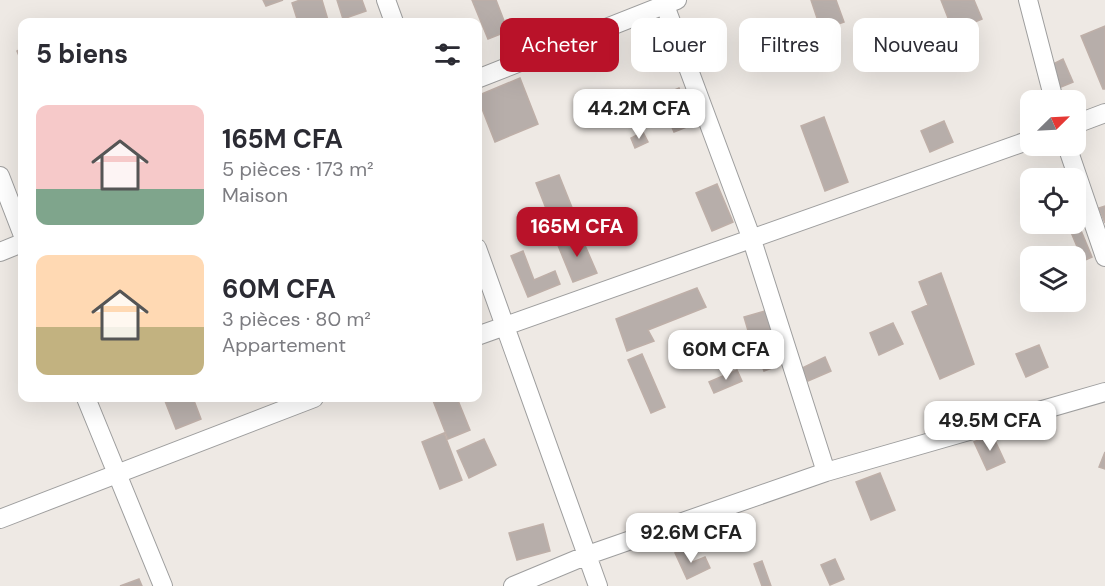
<!DOCTYPE html>
<html lang="fr">
<meta charset="utf-8">
<style>
body{margin:0;font-family:"DM Sans",sans-serif;background:#f2f2f3;color:#2b2b33;height:100vh;display:flex;flex-direction:column;font-size:22px;white-space:nowrap}
*{box-sizing:border-box;margin:0}
p{font-size:20px;color:#7c7c81}
.icon{flex:none;width:33px;height:33px;fill:none;stroke:currentColor;stroke-width:2;stroke-linecap:round;stroke-linejoin:round}
.map{position:relative;flex:1;overflow:hidden}
.side{position:absolute;left:18px;top:18px;width:464px;height:384px;display:flex;flex-direction:column;background:#fff;border-radius:12px;box-shadow:0 6px 24px #0002}
.side>*{flex:none}
.banner{position:absolute;left:500px;top:18px;width:514px;height:54px;display:flex;gap:12px}
.needle{width:39px;rotate:66deg}
.tools{position:absolute;left:1020px;top:90px;display:grid;gap:12px}
.tools a{display:grid;place-items:center;width:66px;height:66px;border-radius:12px;background:#fff;box-shadow:0 6px 24px #0002;font-size:30px}
.price{position:absolute;translate:-50% -51px;padding:0 14px;border-radius:12px;background:#fff;color:#222;font-size:20px;line-height:39px;filter:drop-shadow(0 2px 3px #0008)}
.price::after{content:'';position:absolute;left:50%;top:36px;width:18px;height:14px;margin-left:-9px;background:inherit;clip-path:polygon(0 0,100% 0,50% 100%)}
.price.on{background:#b91229;color:#fff}
ul{padding:0;list-style:none}
li{display:flex;align-items:center;gap:18px;height:150px;padding:0 18px}
li span{display:grid;place-items:center;flex:none;width:168px;height:120px;border-radius:12px;color:#555}
li>.icon{margin-inline-start:auto}
span .icon{width:72px;height:72px;fill:#fffc;stroke-width:1}
li b{font-size:26px}
h2{display:flex;justify-content:space-between;align-items:center;height:72px;padding:0 18px;font-size:26px}
.chip{padding:0 21px;border-radius:12px;background:#fff;box-shadow:0 6px 24px #0002;font-size:21px;line-height:54px}
.chip.on{background:#b91229;color:#fff}
.map>svg:first-child{display:block}
.building{fill:#b7aeaa;stroke:#beafa8;stroke-width:1.5}
.lines{fill:none;stroke-linecap:round;stroke-linejoin:round}
.street-casing{stroke:#9e9e9e;stroke-width:20}
.street{stroke:#fff;stroke-width:18}
</style>
<div class="map">
<svg width="1105" height="586" viewBox="0 0 1105 586">
<rect width="100%" height="100%" fill="#eee9e4"/>
<path class="building" d="M 263,0 L 283,0 L 266,6 Z
M 300,0 L 322,0 L 328,20 L 298,22 L 292,3 Z
M 337,0 L 362,0 L 366,11 L 343,19 Z
M 472,0 L 496,0 L 508,31 L 488,39 Z
M 811,0 L 836,0 L 844,22 L 821,30 Z
M 941,0 L 974,0 L 982,19 L 960,28 L 957,20 L 950,23 Z
M 1105,26 L 1105,89 L 1103,89 L 1081,36 Z
M 22,48 L 22,63 L 17,51 Z
M 1063,59 L 1073,82 L 1061,87 L 1051,65 Z
M 520,78 L 538,124 L 495,142 L 477,96 Z
M 679,88 L 694,124 L 674,132 L 659,97 Z
M 824,117 L 848,182 L 825,191 L 801,126 Z
M 944,121 L 953,142 L 930,152 L 921,131 Z
M 643,132 L 648,142 L 635,148 L 631,138 Z
M 559,175 L 581,230 L 558,239 L 536,183 Z
M 717,184 L 733,222 L 712,231 L 696,193 Z
M 1105,206 L 1105,223 L 1099,208 Z
M 1077,221 L 1092,257 L 1083,261 L 1068,225 Z
M 580,234 L 597,273 L 573,282 L 557,243 Z
M 523,251 L 534,280 L 555,271 L 560,284 L 528,297 L 511,256 Z
M 941,273 L 974,364 L 940,379 L 912,312 L 928,305 L 919,282 Z
M 697,288 L 706,307 L 648,330 L 654,341 L 627,351 L 616,319 Z
M 768,310 L 776,336 L 752,344 L 744,317 Z
M 893,323 L 903,344 L 879,355 L 870,333 Z
M 777,339 L 785,363 L 764,371 L 755,347 Z
M 1039,345 L 1048,367 L 1026,377 L 1016,354 Z
M 642,354 L 665,407 L 651,413 L 628,360 Z
M 825,357 L 831,371 L 808,381 L 802,368 Z
M 737,370 L 742,381 L 714,393 L 709,382 Z
M 174,398 L 193,398 L 201,419 L 176,429 L 165,401 Z
M 432,398 L 457,398 L 470,430 L 448,439 Z
M 444,433 L 462,480 L 440,489 L 422,442 Z
M 992,434 L 1005,462 L 987,470 L 974,442 Z
M 484,439 L 496,465 L 469,478 L 457,451 Z
M 1105,452 L 1105,469 L 1099,467 Z
M 880,473 L 895,510 L 871,520 L 856,482 Z
M 543,524 L 550,551 L 517,560 L 509,533 Z
M 687,548 L 693,562 L 705,557 L 710,568 L 687,579 L 675,553 Z
M 835,559 L 844,579 L 830,585 L 821,565 Z
M 762,561 L 771,586 L 762,586 L 754,564 Z
M 139,579 L 142,586 L 120,586 Z"/>
<g class="lines">
<defs>
<path id="street" d="M 386,0 L 394,22
M 663,0 L 751,237 L 826,472
M 1028,0 L 1054,100
M 477,79 L 677,0
M 1076,124 L 1105,113
M 1067,146 L 1105,257
M 0,176 L 22,233
M 477,248 L 598,586
M 0,252 L 22,243
M 477,336 L 1030,140
M 86,398 L 163,586
M 0,519 L 314,398
M 513,586 L 585,556 L 826,472 L 1105,392"/>
</defs>
<use href="#street" class="street-casing"/>
<use href="#street" class="street"/>
</g>
</svg>
<div class="tools">
<a><svg class="needle" viewBox="-14 -14 28 28"><path d="M0-13l5 13h-10z" fill="#e53935"/><path d="M0 13l5-13h-10z" fill="#7c7c81"/></svg></a>
<a><svg class="icon" aria-label="locate" viewBox="0 0 24 24"><circle cx="12" cy="12" r="6"/><path d="M12 2v4M12 18v4M2 12h4M18 12h4"/></svg></a>
<a><svg class="icon" aria-label="layers" viewBox="0 0 24 24"><path d="M12 4l9 5-9 5-9-5zM3 14l9 5 9-5"/></svg></a>
</div>
<b class="price" style="left:639px;top:140px">44.2M CFA</b>
<b class="price on" style="left:577px;top:258px">165M CFA</b>
<b class="price" style="left:726px;top:381px">60M CFA</b>
<b class="price" style="left:990px;top:452px">49.5M CFA</b>
<b class="price" style="left:691px;top:564px">92.6M CFA</b>
<div class="banner">
<a class="chip on">Acheter</a>
<a class="chip">Louer</a>
<a class="chip">Filtres</a>
<a class="chip">Nouveau</a>
</div>
<section class="side">
<h2>5 biens<svg class="icon" aria-label="filters" viewBox="0 0 24 24"><path d="M4 7h16M4 17h16"/><circle cx="9" cy="7" r="2"/><circle cx="15" cy="17" r="2"/></svg></h2>
<ul>
<li><span style="background:linear-gradient(#f6c9c9 70%,#7fa58c 0)"><svg class="icon" aria-label="home" viewBox="0 0 24 24"><path d="M3 11l9-7 9 7M6 9v11h12V9"/></svg></span><div><b>165M CFA</b><p>5 pièces · 173 m²</p><p>Maison</p></div></li>
<li><span style="background:linear-gradient(#ffd9b3 60%,#c2b280 0)"><svg class="icon" aria-label="home" viewBox="0 0 24 24"><path d="M3 11l9-7 9 7M6 9v11h12V9"/></svg></span><div><b>60M CFA</b><p>3 pièces · 80 m²</p><p>Appartement</p></div></li>
</ul>
</section>
</div>
